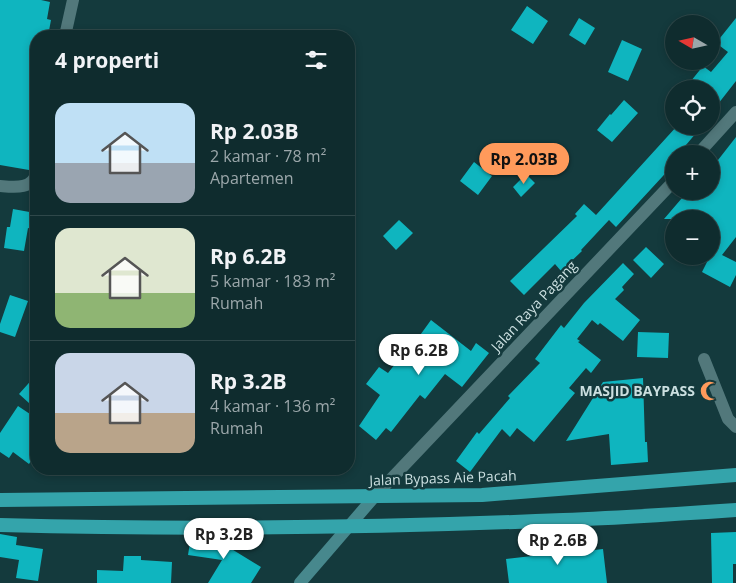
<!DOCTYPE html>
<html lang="id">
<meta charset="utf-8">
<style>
body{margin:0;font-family:"Open Sans",sans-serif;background:#183436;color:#f1f3f6;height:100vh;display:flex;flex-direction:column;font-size:19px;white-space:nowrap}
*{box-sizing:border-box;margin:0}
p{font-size:16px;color:#9ba7aa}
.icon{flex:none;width:28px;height:28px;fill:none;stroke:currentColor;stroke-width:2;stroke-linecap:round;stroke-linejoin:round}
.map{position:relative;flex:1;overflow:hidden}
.side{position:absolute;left:30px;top:30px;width:325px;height:445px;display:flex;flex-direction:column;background:#0f2c2e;border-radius:20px;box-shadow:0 2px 8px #0003,0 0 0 1px #2f484a}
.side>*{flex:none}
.needle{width:32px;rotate:279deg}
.controls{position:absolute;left:665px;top:15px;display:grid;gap:10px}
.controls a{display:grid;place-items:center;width:55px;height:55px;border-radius:50%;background:#0f2c2e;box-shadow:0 2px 8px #0003,0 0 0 1px #2f484a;font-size:25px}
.price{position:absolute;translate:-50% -42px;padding:0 11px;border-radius:18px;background:#fff;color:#222;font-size:16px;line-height:32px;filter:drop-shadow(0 1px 2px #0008)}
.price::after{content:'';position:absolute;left:50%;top:30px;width:15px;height:11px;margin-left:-8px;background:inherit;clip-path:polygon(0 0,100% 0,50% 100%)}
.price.on{background:#ff9a5b;color:#111}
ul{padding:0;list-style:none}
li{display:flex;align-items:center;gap:15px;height:125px;padding:0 25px}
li+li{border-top:1px solid #2f484a}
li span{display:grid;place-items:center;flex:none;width:140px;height:100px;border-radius:15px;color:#555}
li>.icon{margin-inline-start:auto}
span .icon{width:60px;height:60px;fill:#fffc;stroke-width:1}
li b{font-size:21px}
h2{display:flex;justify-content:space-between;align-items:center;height:60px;padding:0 25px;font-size:21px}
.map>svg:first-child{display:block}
.building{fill:#0fb5bf}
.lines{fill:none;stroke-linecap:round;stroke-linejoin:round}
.minor{stroke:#52787b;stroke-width:12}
.tertiary{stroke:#52787b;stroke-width:12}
.secondary{stroke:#47888d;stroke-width:12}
.trunk{stroke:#34a4ab;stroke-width:14}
.labels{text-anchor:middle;stroke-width:5;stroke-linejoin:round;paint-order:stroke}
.street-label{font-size:14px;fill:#cbdfe0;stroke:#143a3d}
.poi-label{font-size:14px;font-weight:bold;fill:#cbdfe0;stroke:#143a3d;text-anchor:end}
</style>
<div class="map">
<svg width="736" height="583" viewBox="0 0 736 583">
<rect width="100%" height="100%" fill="#143a3d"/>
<path class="building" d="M 0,0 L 41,0 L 50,2 L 47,19 L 51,20 L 48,36 L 36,36 L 36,77 L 34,77 L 30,102 L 36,104 L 36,119 L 32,143 L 36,144 L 36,151 L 34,165 L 29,170 L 0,165 Z
M 527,6 L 548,21 L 533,44 L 511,30 Z
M 579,18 L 595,28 L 585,45 L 569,35 Z
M 736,18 L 736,81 L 711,113 L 711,89 L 700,89 L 691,81 L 703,66 L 711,72 L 728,52 L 716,43 Z
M 622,40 L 642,49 L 628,81 L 608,72 Z
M 624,100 L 638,113 L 612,142 L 597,130 L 610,114 L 611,115 Z
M 677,126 L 702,126 L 686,145 L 688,147 L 683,154 L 674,154 L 674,164 L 616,227 L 609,220 L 581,250 L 582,251 L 561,271 L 555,264 L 524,295 L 510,281 L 577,216 L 575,214 L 584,204 L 596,215 Z
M 736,137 L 736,237 L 722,255 L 736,262 L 736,275 L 730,287 L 702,272 L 716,244 L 711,240 L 711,219 L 664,219 L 688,191 L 711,191 L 711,169 Z
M 474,162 L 492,176 L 478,195 L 460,181 Z
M 526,174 L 535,183 L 521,197 L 513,187 Z
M 13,209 L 35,213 L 32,229 L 28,228 L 24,251 L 4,248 L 7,227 L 10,227 Z
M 399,220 L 413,233 L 396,250 L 383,236 Z
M 646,247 L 664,264 L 651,278 L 633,260 Z
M 623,263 L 634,274 L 622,287 L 624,290 L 615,299 L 640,320 L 623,341 L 600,323 L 598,325 L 592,320 L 577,339 L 580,341 L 578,342 L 601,360 L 591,373 L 586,368 L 569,388 L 575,393 L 534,442 L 517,428 L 510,437 L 502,429 L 470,472 L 456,461 L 477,432 L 479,434 L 510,398 L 508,396 L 540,363 L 535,359 L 561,325 L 564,328 L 584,303 Z
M 10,295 L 28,301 L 15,337 L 0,332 L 0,324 Z
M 431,320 L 471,351 L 476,343 L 489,353 L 462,387 L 445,374 L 425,399 L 420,395 L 391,432 L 386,428 L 376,440 L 359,426 L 380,395 L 366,384 L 379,367 L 388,373 L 403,354 L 405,356 Z
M 638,332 L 669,333 L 668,358 L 637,357 Z
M 36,375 L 36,396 L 29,403 L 19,394 Z
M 643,378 L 645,442 L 647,442 L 648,462 L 611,465 L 609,434 L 566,441 L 603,382 Z
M 18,406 L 36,418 L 36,453 L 29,464 L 13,452 L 9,458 L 0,452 L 0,433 Z
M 736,532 L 736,564 L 733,564 L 733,583 L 712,583 L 711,533 Z
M 0,534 L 17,537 L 16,545 L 43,549 L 38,581 L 16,578 L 19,560 L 0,557 Z
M 191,536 L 226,537 L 225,545 L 261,567 L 251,583 L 208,583 L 222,560 L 188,555 Z
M 577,543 L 578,552 L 603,549 L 607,583 L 509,583 L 506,559 L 532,556 L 532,548 Z
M 124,556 L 141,556 L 141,560 L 172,562 L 171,583 L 97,583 L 97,570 L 123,571 Z"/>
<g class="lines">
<path class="minor" d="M 65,36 L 73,0
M 0,186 C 13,187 33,190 36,173
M 704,359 L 728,419 L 736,427"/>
<path class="tertiary" d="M 698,154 L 736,112
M 375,496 L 674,181"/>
<path class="secondary" d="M 300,583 L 375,496"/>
<path class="trunk" d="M 0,500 L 482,495 L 736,475
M 0,525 C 187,530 375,528 563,520 C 620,518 678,514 736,510"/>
</g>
<defs>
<symbol id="mosque-bare" viewBox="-9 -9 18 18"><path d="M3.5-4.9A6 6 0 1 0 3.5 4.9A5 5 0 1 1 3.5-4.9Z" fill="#ff9a5b" stroke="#143a3d" stroke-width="2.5" paint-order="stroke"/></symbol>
</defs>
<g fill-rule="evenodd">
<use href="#mosque-bare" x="696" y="377" width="28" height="28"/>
</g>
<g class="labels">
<g class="street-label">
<text transform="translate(534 306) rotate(-47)" y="5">Jalan Raya Pagang</text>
<text transform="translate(443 478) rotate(-2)" y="5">Jalan Bypass Aie Pacah</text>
</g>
<g class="poi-label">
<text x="695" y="396">MASJID BAYPASS</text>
</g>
</g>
</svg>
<div class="controls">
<a><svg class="needle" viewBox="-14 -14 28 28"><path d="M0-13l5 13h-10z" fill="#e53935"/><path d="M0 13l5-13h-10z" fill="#9ba7aa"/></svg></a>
<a><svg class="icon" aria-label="locate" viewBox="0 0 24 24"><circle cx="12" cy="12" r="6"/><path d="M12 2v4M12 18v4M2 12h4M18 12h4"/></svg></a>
<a>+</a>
<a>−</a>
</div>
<b class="price on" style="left:524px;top:185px">Rp 2.03B</b>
<b class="price" style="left:419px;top:376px">Rp 6.2B</b>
<b class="price" style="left:224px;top:560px">Rp 3.2B</b>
<b class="price" style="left:558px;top:566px">Rp 2.6B</b>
<section class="side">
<h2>4 properti<svg class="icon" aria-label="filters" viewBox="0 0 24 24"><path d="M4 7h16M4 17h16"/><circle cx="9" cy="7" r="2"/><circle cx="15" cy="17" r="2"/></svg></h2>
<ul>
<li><span style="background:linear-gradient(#bfe0f5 60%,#9aa5b1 0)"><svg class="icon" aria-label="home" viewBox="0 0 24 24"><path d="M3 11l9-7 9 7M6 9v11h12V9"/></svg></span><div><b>Rp 2.03B</b><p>2 kamar · 78 m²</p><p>Apartemen</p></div></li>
<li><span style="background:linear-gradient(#dfe7d0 65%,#8fb573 0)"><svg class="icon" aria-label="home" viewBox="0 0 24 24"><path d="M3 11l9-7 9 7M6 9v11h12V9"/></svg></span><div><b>Rp 6.2B</b><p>5 kamar · 183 m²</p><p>Rumah</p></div></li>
<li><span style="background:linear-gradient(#c9d6e8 60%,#b9a48a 0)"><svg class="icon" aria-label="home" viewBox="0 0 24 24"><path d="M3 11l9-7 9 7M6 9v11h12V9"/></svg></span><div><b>Rp 3.2B</b><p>4 kamar · 136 m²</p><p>Rumah</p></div></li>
</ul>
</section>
</div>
